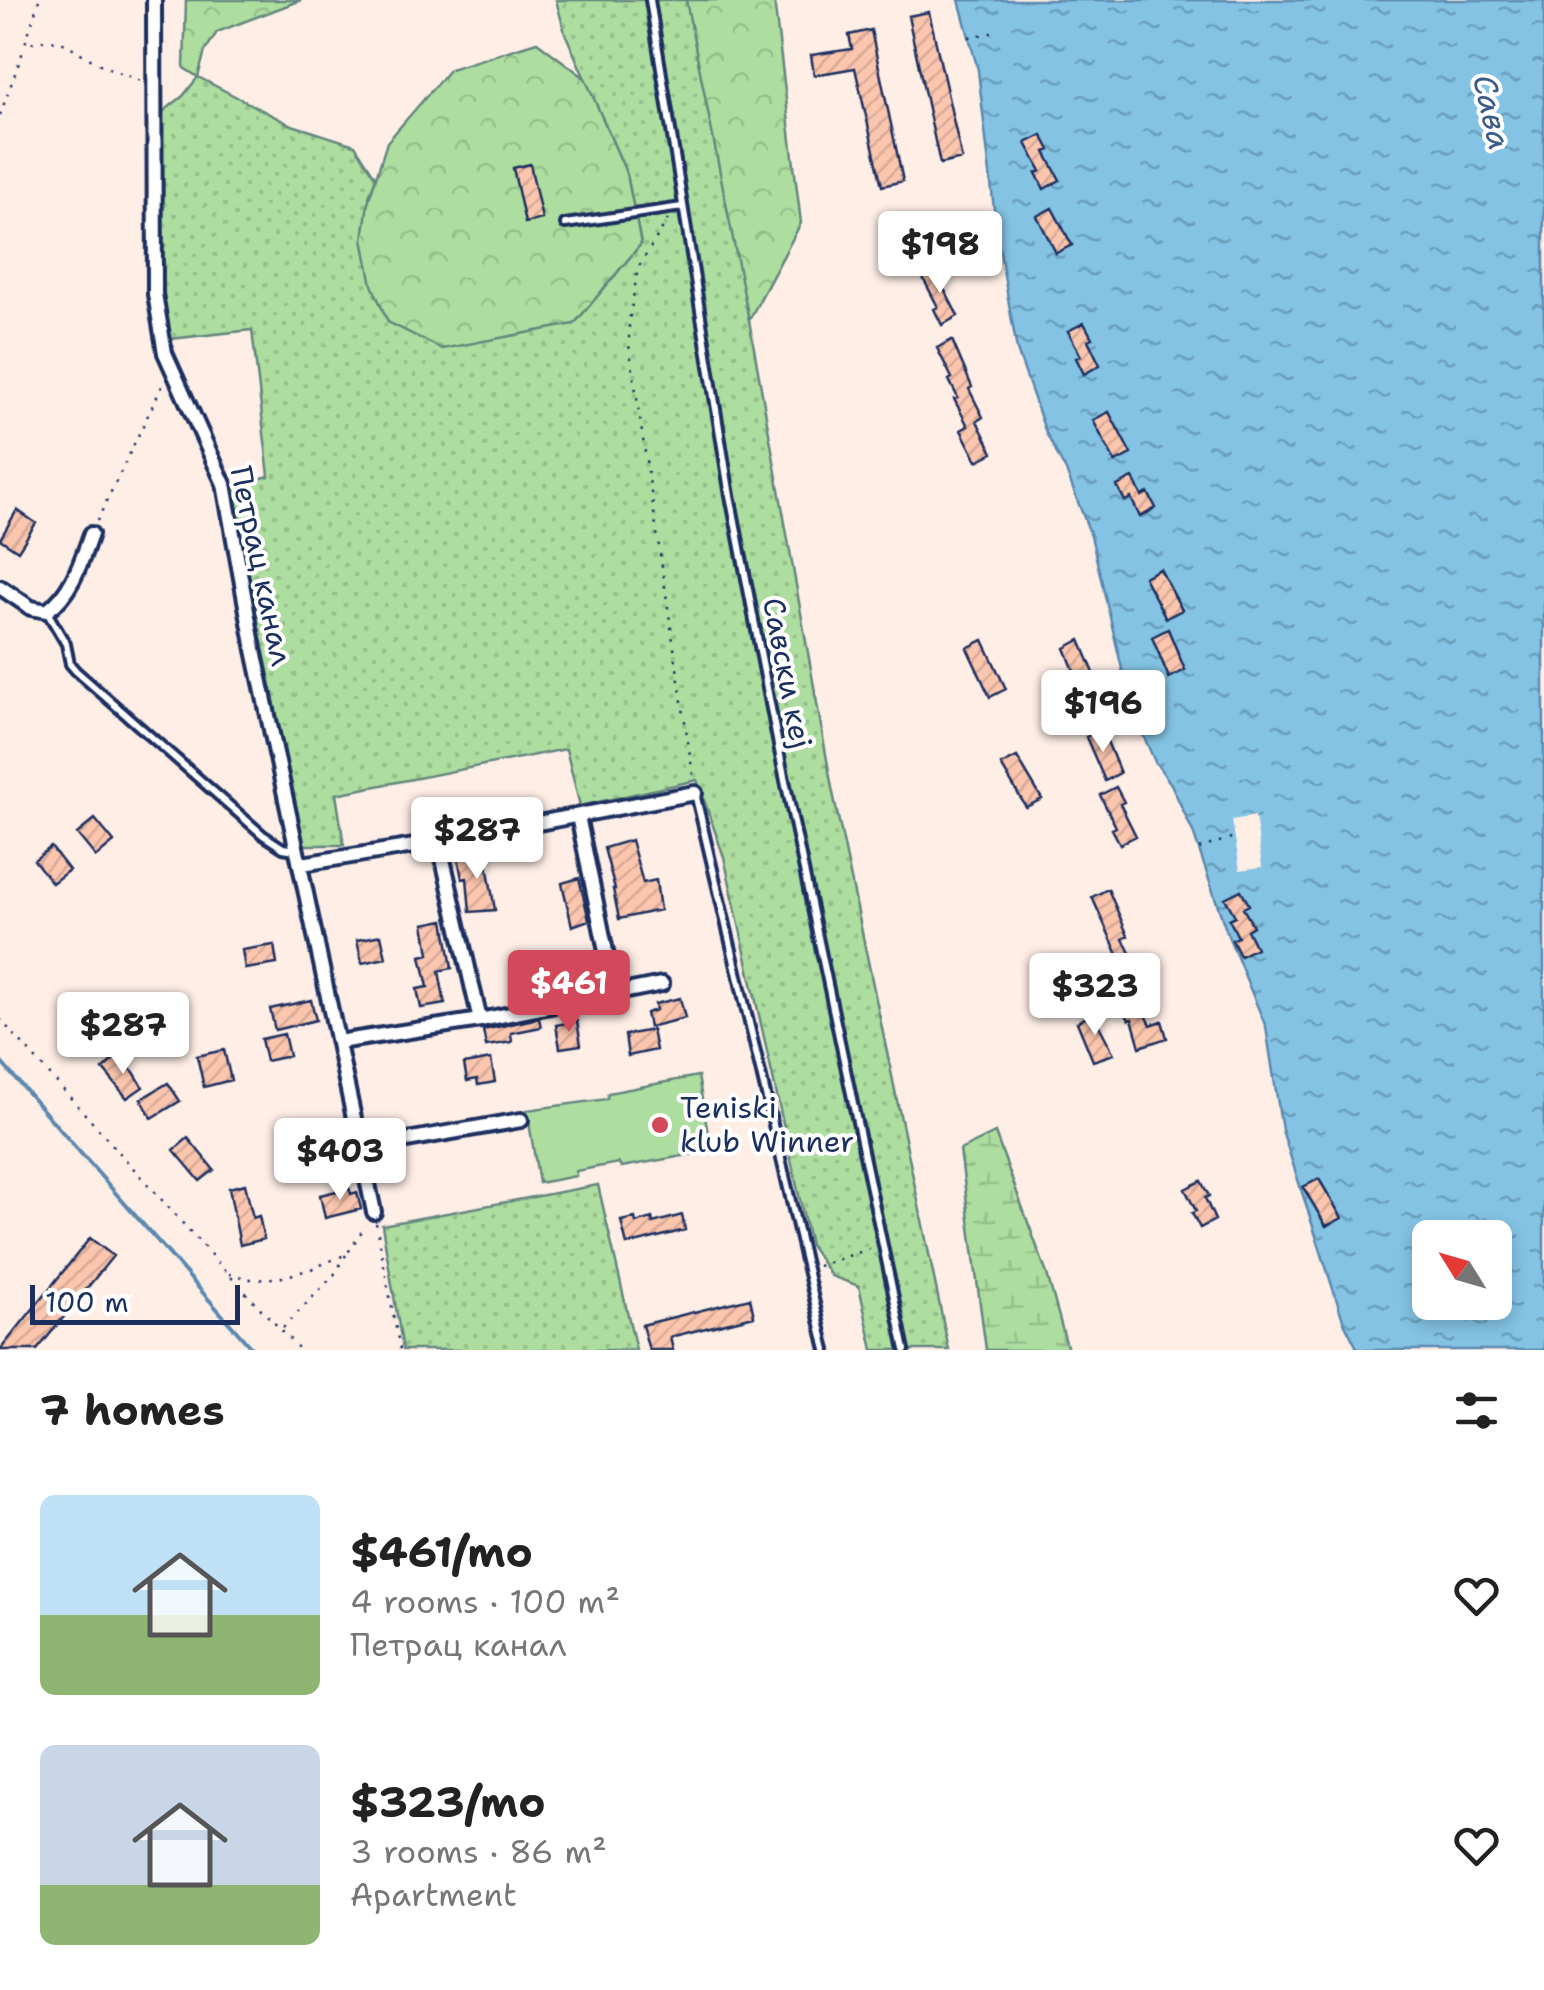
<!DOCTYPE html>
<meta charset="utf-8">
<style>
body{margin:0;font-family:"Shantell Sans",sans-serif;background:#f2f2f2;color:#222;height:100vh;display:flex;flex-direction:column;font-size:38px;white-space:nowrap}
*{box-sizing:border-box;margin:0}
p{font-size:32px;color:#767676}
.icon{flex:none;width:55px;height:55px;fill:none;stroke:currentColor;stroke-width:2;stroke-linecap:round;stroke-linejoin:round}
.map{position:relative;height:1350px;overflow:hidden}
.panel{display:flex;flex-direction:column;background:#fff;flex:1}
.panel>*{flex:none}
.needle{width:65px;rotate:307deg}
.fabs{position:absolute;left:1412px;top:1220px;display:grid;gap:20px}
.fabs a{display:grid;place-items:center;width:100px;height:100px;border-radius:15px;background:#fff;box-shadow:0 5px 15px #0003;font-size:50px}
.scale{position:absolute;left:30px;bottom:25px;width:210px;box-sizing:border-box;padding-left:10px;border:5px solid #1b2f5e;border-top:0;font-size:28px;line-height:35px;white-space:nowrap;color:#1b2f5e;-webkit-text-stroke:8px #fff;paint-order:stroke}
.price{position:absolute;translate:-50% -85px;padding:0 22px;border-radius:10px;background:#fff;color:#222;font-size:32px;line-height:65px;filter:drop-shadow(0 2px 5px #0008)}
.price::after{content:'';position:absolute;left:50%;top:60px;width:30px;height:22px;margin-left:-15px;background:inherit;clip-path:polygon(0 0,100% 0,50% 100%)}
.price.selected{background:#d1495b;color:#fff}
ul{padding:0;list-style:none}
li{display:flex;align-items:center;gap:30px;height:250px;padding:0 40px}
li span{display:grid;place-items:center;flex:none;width:280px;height:200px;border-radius:15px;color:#555}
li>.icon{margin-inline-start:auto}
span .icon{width:120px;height:120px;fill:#fffc;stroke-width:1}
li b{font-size:42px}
h2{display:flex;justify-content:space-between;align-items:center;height:120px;padding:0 40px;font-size:42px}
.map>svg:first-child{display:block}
.grass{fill:url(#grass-dots);stroke:#64867e;stroke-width:2.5}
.forest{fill:url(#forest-crowns);stroke:#64867e;stroke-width:2.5}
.wetland{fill:url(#wetland-marsh);stroke:#64867e;stroke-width:2.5}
.green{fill:#aede9f;stroke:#64867e;stroke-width:2.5}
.water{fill:url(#water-ripples);stroke:#5a88ae;stroke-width:2.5;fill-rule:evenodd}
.pier{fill:#feeee6}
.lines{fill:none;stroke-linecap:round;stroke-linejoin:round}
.stream{stroke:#5a88ae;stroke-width:4}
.building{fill:url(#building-hatch);stroke:#1b2f5e;stroke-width:2.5}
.service-casing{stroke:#1b2f5e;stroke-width:14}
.minor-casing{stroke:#1b2f5e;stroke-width:20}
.path{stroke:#1b2f5e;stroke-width:2.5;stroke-dasharray:2.5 8;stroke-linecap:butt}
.service{stroke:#fff;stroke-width:6}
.minor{stroke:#fff;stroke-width:12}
.poi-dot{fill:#d1495b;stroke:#fff;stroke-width:4}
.labels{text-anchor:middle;stroke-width:8;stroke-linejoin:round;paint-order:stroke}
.street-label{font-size:30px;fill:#1b2f5e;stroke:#fff}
.poi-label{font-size:30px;fill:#1b2f5e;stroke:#fff;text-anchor:start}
.water-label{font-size:32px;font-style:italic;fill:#3a5b86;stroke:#fff}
</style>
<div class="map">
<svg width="1544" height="1350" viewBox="0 0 1544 1350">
<defs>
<pattern id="grass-dots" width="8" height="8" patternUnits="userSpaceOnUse" patternTransform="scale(2.5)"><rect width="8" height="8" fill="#aede9f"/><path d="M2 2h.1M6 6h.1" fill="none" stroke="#95bf8b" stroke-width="1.8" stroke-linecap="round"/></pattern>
<pattern id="forest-crowns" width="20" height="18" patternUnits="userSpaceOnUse" patternTransform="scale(2.5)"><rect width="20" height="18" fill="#aede9f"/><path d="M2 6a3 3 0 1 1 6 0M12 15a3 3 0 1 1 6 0" fill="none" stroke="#95bf8b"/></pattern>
<pattern id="wetland-marsh" width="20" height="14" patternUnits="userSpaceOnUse" patternTransform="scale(2.5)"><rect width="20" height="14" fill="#aede9f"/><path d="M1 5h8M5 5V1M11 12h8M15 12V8" fill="none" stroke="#95bf8b"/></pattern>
<pattern id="water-ripples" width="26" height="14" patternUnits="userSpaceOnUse" patternTransform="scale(2.5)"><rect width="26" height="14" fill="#84c3e4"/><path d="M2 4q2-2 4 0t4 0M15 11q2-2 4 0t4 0" fill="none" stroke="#6b9fbc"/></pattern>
<pattern id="building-hatch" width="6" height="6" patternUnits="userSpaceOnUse" patternTransform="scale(2.5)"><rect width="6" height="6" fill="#fbc6ad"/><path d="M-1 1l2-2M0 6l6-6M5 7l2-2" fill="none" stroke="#d7aa97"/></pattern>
</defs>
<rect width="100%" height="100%" fill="#feeee6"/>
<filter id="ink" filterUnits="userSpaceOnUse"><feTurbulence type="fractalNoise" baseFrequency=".01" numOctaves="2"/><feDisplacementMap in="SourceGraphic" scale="20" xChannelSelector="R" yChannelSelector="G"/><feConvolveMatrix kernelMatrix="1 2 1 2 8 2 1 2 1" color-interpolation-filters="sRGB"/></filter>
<g filter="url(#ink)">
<path class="grass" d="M 556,0 L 687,0 L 716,134 L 832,788 L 949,1350 L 873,1350 L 859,1286 L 831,1276 L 810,1245 L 724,857 L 697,780 L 580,806 L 566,749 L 336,794 L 344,845 L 304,845 L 251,589 L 234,486 L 269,476 L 252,330 L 161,340 L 154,119 L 183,96 L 198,77 L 289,124 L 355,145 L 376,178 L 369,197 L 574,324 L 641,244 L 627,175 L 565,33 Z
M 598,1185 L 636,1350 L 403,1350 L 382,1225 Z"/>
<path class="forest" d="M 186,0 L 301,0 L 217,32 L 205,51 L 198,77 L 184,68 Z
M 686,0 L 774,0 L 801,223 L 749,320 Z
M 537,42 L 585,78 L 627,175 L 641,244 L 574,324 L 442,349 L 388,322 L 372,285 L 363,239 L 368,203 L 387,142 L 450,69 Z"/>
<path class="wetland" d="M 995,1133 L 1047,1274 L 1068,1350 L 986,1350 L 960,1150 Z"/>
<path class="green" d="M 698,1076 L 711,1151 L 621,1167 L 619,1163 L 576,1171 L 576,1176 L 539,1183 L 527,1110 L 607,1099 L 608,1093 Z"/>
<path class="water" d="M 959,0 L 1544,0 L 1544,1350 L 1358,1350 L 1343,1320 L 1282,1130 L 1266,1027 L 1227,933 L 1193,832 L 1171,784 L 1155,762 L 1131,707 L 1091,536 L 1067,473 L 1046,433 L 1017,350 L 997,235 L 978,70 ZM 1430,1238 L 1495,1238 L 1495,1302 L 1430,1302 Z"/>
<path class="pier" d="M 1255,816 L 1262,867 L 1240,870 L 1232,820 Z"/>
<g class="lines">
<path class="stream" d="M 0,1061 L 253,1350"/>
</g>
<path class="building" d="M 929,12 L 962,159 L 940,164 L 908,16 Z
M 871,30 L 903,181 L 882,186 L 855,68 L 814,75 L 811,55 L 852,49 L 849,35 Z
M 1042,135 L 1050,150 L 1045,152 L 1060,180 L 1044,189 L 1036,173 L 1041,171 L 1026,143 Z
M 530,164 L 542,219 L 525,223 L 513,168 Z
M 1052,208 L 1072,245 L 1056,253 L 1037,216 Z
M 938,268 L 946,283 L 942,285 L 958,316 L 942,325 L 934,309 L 938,307 L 922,276 Z
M 1084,323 L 1092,338 L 1088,340 L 1100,365 L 1084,374 L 1076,358 L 1081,356 L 1068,331 Z
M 952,340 L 972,387 L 969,389 L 983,417 L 977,421 L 993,453 L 977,461 L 961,430 L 968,426 L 954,399 L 958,398 L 949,380 L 952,378 L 937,348 Z
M 1109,412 L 1131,454 L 1115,462 L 1093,420 Z
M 1133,478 L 1142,496 L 1148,493 L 1156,508 L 1140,517 L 1131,498 L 1125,501 L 1117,486 Z
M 17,510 L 36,523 L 18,551 L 0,539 Z
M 1160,569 L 1182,610 L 1166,618 L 1144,577 Z
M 1168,629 L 1185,670 L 1169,678 L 1152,637 Z
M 983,640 L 1006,689 L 990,697 L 967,648 Z
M 1080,640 L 1097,680 L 1081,688 L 1065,648 Z
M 1102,729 L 1120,773 L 1105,781 L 1086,737 Z
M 1017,757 L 1042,799 L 1026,807 L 1001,765 Z
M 1116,787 L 1124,802 L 1120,804 L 1136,836 L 1120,844 L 1112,829 L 1116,827 L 1100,795 Z
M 451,802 L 454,820 L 424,825 L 421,807 Z
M 95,819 L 114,842 L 96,857 L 77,834 Z
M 631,840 L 643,883 L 656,880 L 660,910 L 619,919 L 613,889 L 615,889 L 604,848 Z
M 51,847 L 69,870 L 52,883 L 34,860 Z
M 485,853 L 495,910 L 470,912 L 467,878 L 462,879 L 458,857 Z
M 579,878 L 589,920 L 572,926 L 562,883 Z
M 1108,889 L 1128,936 L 1123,939 L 1137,967 L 1121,975 L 1113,960 L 1119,957 L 1092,897 Z
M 1241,890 L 1249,905 L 1243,908 L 1253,926 L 1247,930 L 1256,948 L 1240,956 L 1232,940 L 1238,937 L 1229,919 L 1235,916 L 1225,898 Z
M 444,920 L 452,968 L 439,971 L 445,1004 L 421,1008 L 417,989 L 428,987 L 421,956 L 429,954 L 424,924 Z
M 381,935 L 386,958 L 362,963 L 357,940 Z
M 274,945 L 277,964 L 245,969 L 242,950 Z
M 568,963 L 571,982 L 543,987 L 539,968 Z
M 1137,997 L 1151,1025 L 1162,1021 L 1167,1038 L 1140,1047 L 1132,1019 L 1129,1020 L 1121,1005 Z
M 680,998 L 685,1018 L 649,1027 L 646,1013 L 656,1010 L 655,1004 Z
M 311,1000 L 316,1020 L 275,1030 L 270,1009 Z
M 1093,1014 L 1114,1054 L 1093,1061 L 1077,1022 Z
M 539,1018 L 541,1027 L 511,1033 L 512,1042 L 486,1046 L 483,1030 Z
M 577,1021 L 581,1045 L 560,1048 L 556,1025 Z
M 652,1030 L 656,1050 L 628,1056 L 625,1035 Z
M 284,1034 L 289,1056 L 266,1061 L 261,1039 Z
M 224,1050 L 231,1080 L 204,1087 L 197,1056 Z
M 117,1056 L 134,1072 L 143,1087 L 127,1098 L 103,1069 Z
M 491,1059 L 495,1082 L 478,1085 L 477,1079 L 467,1081 L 464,1064 Z
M 168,1083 L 180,1101 L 152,1118 L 141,1099 Z
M 188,1138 L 214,1170 L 200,1181 L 174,1150 Z
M 1319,1179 L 1342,1218 L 1326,1226 L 1303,1187 Z
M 1201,1181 L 1209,1196 L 1205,1198 L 1215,1220 L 1200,1228 L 1192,1213 L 1196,1211 L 1185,1189 Z
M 245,1184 L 253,1218 L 259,1216 L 264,1239 L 240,1245 L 229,1188 Z
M 349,1188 L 351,1194 L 357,1192 L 361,1209 L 325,1218 L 320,1195 Z
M 682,1215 L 685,1230 L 627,1245 L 621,1221 L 635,1218 L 636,1223 L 652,1218 L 653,1223 Z
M 90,1238 L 113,1256 L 37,1350 L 0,1350 Z
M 750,1298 L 754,1316 L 670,1337 L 673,1350 L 649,1350 L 642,1325 Z"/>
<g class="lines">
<defs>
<path id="service" d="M 650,0 L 729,490 L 782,766 L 905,1350
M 565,224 L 682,207
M 47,612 L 66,644 L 70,664 L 76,671 L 263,835 L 283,848 L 295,850
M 695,793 L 826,1350"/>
<path id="minor" d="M 154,0 L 155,294 L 165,353 L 224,484 L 254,650 L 374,1212
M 0,587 L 31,608 L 47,611 C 72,593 81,562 91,534
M 578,816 L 615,995
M 439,842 L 480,1020
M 302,864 L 439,842 L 695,793
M 338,1042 L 480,1020 L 662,984
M 361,1148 L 521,1120"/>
</defs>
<use href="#service" class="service-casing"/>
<use href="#minor" class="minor-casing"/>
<path class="path" d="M 39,0 L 25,44 C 63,35 64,44 94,61 C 109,69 125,75 141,81
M 969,37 L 996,32
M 0,115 L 25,46
M 668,219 L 638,268 L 629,322 L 629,345 L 694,782
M 97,521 L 163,384
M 1199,849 L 1234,837
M 0,1019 L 228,1274 L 300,1350
M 376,1223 L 400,1350
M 818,1266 L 872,1248
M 229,1274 L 255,1280 L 283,1277 L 311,1269 L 347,1254 L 366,1225
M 283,1328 L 334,1275 L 346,1255"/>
<use href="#service" class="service"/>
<use href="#minor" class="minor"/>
</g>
</g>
<circle class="poi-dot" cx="660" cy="1125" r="10"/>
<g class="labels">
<g class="street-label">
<text transform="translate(261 566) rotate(78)" y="10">Петрац канал</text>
<text transform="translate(787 673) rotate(79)" y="10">Савски кеј</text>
</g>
<g class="poi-label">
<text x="680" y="1118">Teniski<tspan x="680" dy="34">klub Winner</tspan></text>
</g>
<g class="water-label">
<text transform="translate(1492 112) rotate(77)" y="11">Сава</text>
</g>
</g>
</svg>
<div class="fabs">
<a><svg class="needle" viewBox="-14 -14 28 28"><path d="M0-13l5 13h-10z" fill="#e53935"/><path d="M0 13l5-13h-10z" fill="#767676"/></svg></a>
</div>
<div class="scale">100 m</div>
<b class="price" style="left:940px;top:296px">$198</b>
<b class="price" style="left:1103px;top:755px">$196</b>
<b class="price" style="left:477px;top:882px">$287</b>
<b class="price selected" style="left:569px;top:1035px">$461</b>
<b class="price" style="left:1095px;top:1038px">$323</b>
<b class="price" style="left:123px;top:1077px">$287</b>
<b class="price" style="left:340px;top:1203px">$403</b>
</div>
<section class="panel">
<h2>7 homes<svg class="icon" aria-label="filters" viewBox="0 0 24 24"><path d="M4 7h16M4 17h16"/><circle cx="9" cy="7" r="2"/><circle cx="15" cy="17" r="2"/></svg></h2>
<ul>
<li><span style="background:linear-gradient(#bfe0f5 60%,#8fb573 0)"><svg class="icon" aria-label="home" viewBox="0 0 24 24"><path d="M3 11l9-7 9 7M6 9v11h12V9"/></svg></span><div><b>$461/mo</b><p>4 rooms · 100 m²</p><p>Петрац канал</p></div><svg class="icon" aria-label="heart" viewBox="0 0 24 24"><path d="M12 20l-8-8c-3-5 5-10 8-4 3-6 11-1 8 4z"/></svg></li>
<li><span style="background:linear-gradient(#c9d6e8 70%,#8fb573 0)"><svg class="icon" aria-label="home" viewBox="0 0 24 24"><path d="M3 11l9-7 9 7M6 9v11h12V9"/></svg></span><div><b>$323/mo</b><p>3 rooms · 86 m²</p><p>Apartment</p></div><svg class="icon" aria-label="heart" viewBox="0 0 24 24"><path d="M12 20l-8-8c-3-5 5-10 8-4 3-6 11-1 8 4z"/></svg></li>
</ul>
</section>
